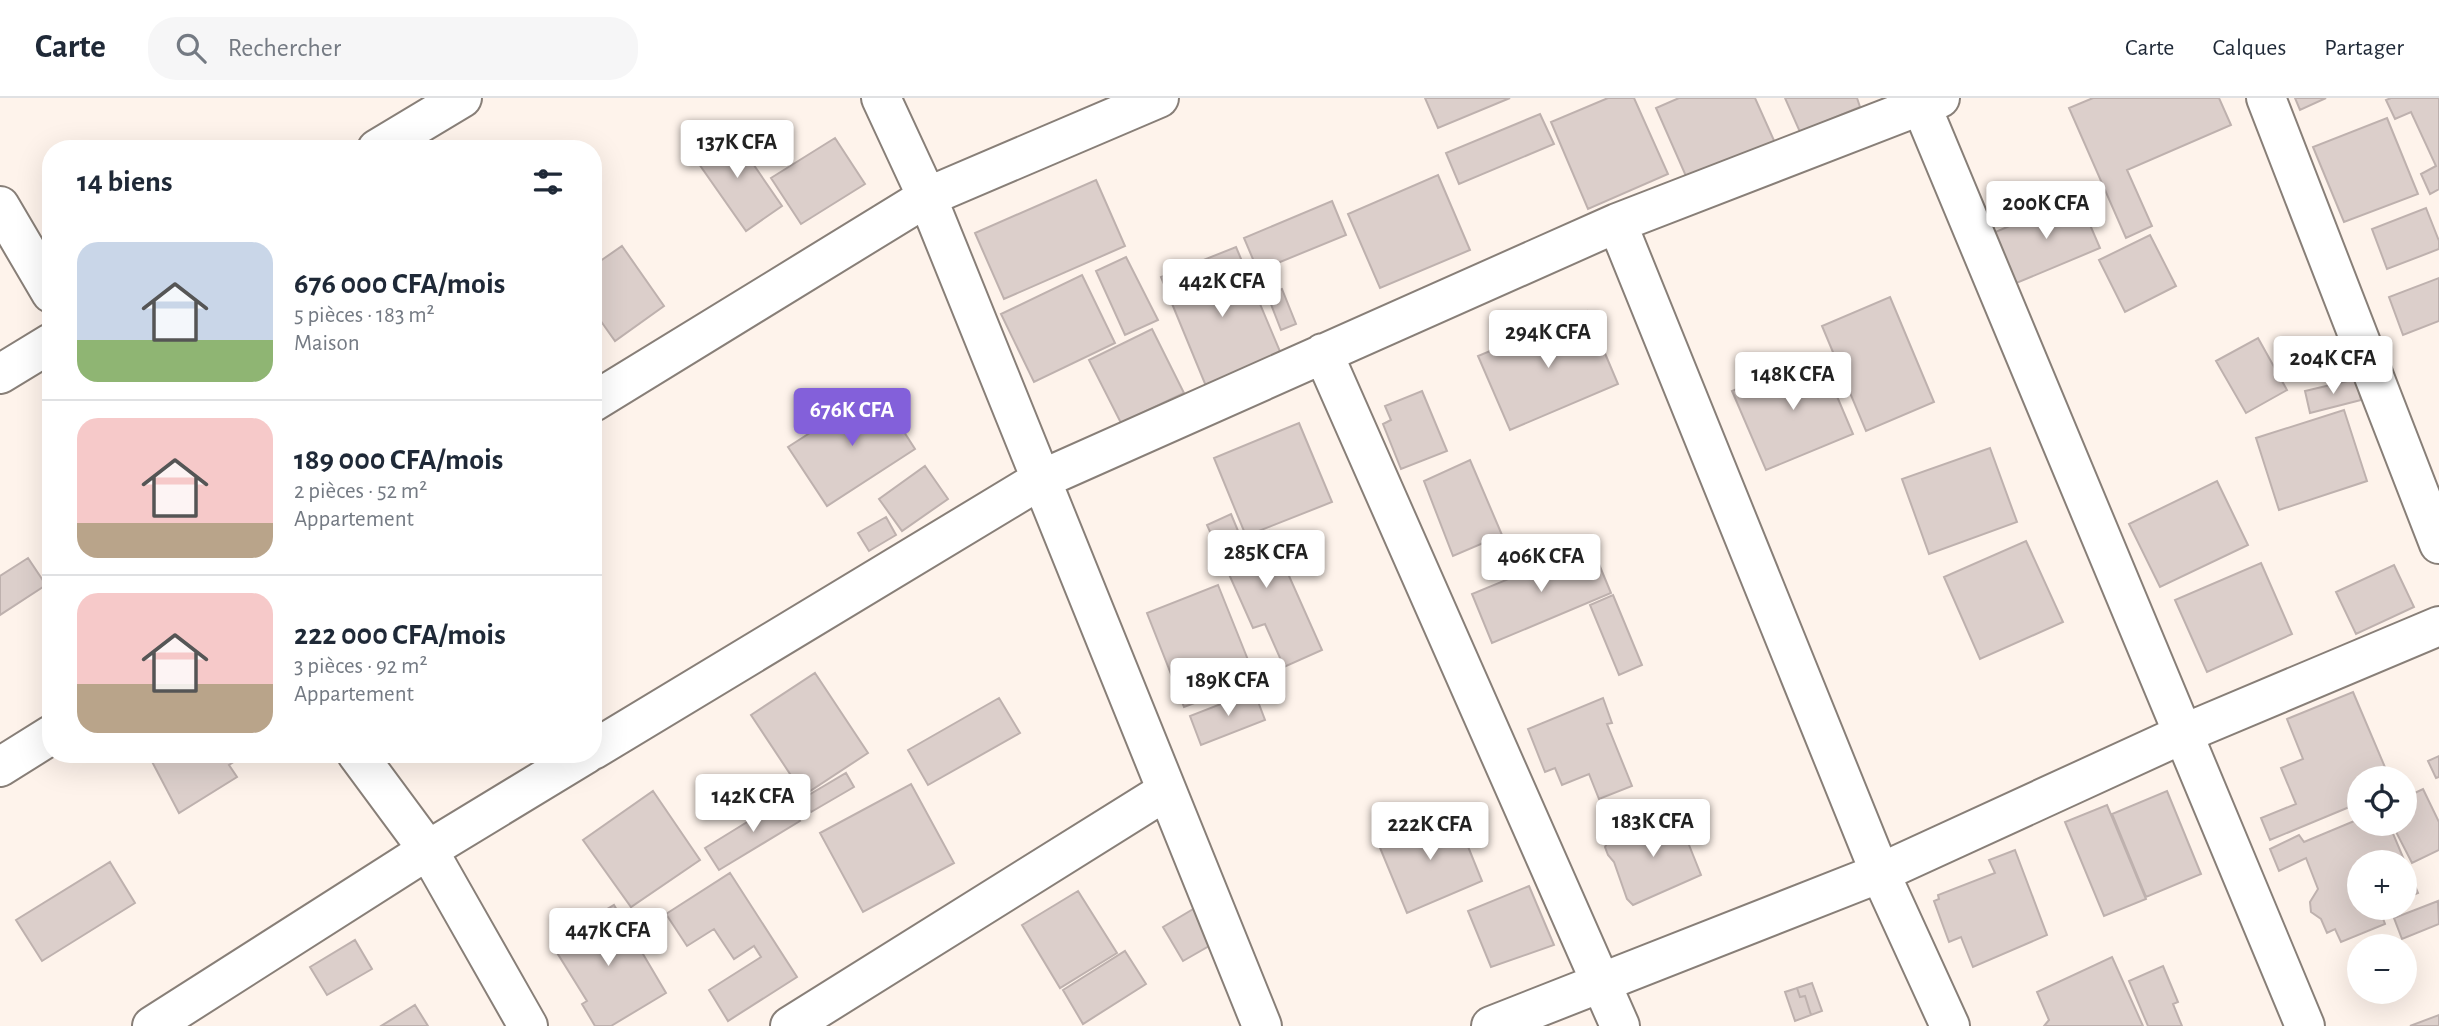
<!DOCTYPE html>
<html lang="fr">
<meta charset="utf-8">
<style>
body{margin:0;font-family:"Alegreya Sans",sans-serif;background:#f6f6f7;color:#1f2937;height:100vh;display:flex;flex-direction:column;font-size:26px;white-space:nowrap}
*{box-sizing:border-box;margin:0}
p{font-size:23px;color:#747a83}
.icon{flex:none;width:38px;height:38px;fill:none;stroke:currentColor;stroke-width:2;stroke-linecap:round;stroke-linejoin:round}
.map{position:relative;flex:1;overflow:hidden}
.side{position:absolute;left:42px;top:42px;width:560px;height:623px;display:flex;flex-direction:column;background:#fff;border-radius:28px;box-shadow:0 7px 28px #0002}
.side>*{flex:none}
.tools{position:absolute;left:2347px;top:668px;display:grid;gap:14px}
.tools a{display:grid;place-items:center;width:70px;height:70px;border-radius:50%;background:#fff;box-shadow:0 7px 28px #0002;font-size:35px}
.price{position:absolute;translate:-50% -60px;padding:0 16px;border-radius:7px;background:#fff;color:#222;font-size:23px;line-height:46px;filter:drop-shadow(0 2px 4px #0008)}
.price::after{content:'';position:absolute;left:50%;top:42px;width:21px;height:16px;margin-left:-10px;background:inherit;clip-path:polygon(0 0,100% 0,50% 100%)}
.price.active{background:#8360da;color:#fff}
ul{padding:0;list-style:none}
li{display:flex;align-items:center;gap:21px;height:175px;padding:0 35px}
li+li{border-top:2px solid #e0e1e3}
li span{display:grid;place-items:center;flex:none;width:196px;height:140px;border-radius:21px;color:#555}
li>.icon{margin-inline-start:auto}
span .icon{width:84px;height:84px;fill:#fffc;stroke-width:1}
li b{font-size:30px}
h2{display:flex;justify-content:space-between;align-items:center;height:84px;padding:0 35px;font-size:30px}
header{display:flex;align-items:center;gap:42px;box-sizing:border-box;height:98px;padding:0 35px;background:#fff;border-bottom:2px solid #e0e1e3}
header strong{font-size:33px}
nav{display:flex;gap:38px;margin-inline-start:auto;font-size:24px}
.search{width:490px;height:63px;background:#f6f6f7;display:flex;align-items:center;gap:18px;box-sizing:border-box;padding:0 24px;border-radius:28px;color:#747a83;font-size:26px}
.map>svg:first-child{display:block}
.building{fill:#dccfcb;stroke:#beb1ae;stroke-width:2}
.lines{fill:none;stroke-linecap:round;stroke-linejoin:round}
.minor-casing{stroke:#887f78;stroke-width:42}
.minor{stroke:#fff;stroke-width:38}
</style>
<header>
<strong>Carte</strong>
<div class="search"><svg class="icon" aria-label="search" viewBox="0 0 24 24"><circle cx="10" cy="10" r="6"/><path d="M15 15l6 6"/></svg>Rechercher</div>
<nav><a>Carte</a><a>Calques</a><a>Partager</a></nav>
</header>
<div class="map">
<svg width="2439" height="928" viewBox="0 0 2439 928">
<rect width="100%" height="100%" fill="#fef3eb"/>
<path class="building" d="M 1425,0 L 1510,0 L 1438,30 Z
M 1608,0 L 1634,0 L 1668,76 L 1588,111 L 1551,24 Z
M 1679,0 L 1755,0 L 1776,47 L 1689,85 L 1656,10 Z
M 1785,0 L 1857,0 L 1860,9 L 1800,34 Z
M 2093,0 L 2219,0 L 2231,27 L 2127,72 L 2152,128 L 2126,140 L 2069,10 Z
M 2295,0 L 2326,0 L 2300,12 Z
M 2391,0 L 2439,0 L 2439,91 L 2430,96 L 2421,76 L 2436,68 L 2411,14 L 2395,21 L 2386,2 Z
M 1540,16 L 1554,46 L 1459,86 L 1446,55 Z
M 2387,20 L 2418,96 L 2344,124 L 2313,49 Z
M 729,31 L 782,108 L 746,133 L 692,56 Z
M 835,40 L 865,86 L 801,126 L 771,80 Z
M 1438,77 L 1470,152 L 1380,190 L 1348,116 Z
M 1096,82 L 1125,148 L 1004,201 L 975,135 Z
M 2078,99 L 2100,150 L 2014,186 L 1993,135 Z
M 1332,103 L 1346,137 L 1258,173 L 1244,140 Z
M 2426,110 L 2439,143 L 2439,151 L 2387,171 L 2372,131 Z
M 2150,137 L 2176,188 L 2125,214 L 2099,162 Z
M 622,148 L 664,208 L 615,243 L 593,212 L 593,168 Z
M 1236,149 L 1284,263 L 1208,293 L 1161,179 Z
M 1126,159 L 1158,222 L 1125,237 L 1096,173 Z
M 1082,177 L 1115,245 L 1034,284 L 1001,216 Z
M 2439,180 L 2439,223 L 2403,237 L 2389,199 Z
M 1282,191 L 1296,226 L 1281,232 L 1267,196 Z
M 1890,199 L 1934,304 L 1866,333 L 1822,228 Z
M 1587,213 L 1618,286 L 1510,332 L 1478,258 Z
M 1152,231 L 1184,295 L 1121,325 L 1089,262 Z
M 2258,240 L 2287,292 L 2246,315 L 2216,263 Z
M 1819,256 L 1853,336 L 1766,372 L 1732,293 Z
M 2356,281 L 2361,302 L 2310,315 L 2305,293 Z
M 877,292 L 915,351 L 827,408 L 788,349 Z
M 1422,293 L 1447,353 L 1401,371 L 1383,326 L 1391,322 L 1385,308 Z
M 2344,312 L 2367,383 L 2279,412 L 2256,340 Z
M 1299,325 L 1332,404 L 1246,438 L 1214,360 Z
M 1990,350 L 2017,424 L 1929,456 L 1902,381 Z
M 1470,362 L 1502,437 L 1453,458 L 1424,383 Z
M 925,368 L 948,401 L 902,433 L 879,401 Z
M 2217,383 L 2248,447 L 2160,489 L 2129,426 Z
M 1231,416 L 1243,445 L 1269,433 L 1322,552 L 1284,569 L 1265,526 L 1253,530 L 1207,427 Z
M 886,419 L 896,437 L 869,453 L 858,435 Z
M 2026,443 L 2063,524 L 1980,561 L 1944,479 Z
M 1591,447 L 1611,495 L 1492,545 L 1472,496 Z
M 28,460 L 46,487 L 0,517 L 0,478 Z
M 2261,465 L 2292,536 L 2207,574 L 2175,502 Z
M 2394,467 L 2414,509 L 2356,536 L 2336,494 Z
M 1218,487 L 1256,582 L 1184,609 L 1147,515 Z
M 1613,497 L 1642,567 L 1619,577 L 1590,507 Z
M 815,575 L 868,655 L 804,697 L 751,617 Z
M 1254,593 L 1265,622 L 1201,647 L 1190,618 Z
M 2353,594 L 2390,681 L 2359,681 L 2359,705 L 2270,742 L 2261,720 L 2296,706 L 2281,670 L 2303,661 L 2287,621 Z
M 999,600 L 1020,635 L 928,687 L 908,652 Z
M 1603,600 L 1612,625 L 1607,626 L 1632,688 L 1599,701 L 1589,676 L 1562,687 L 1555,670 L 1545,674 L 1528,631 Z
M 148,656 L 246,656 L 229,667 L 237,679 L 179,715 Z
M 2439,658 L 2439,679 L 2436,680 L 2428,663 Z
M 846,675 L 854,689 L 811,714 L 802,701 Z
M 911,686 L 954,765 L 863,814 L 820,735 Z
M 2423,691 L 2439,724 L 2439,752 L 2412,765 L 2392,726 L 2404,726 L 2404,700 Z
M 653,693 L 700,762 L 631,809 L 583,742 Z
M 2167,693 L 2201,776 L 2146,799 L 2112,716 Z
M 786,700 L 800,723 L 719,772 L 705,750 Z
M 2107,707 L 2146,801 L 2104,818 L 2065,724 Z
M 1454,714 L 1482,783 L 1407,815 L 1378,745 Z
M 1674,717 L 1679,722 L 1701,777 L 1633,807 L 1627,801 L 1614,764 L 1608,757 L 1605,749 L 1608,743 Z
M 2359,721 L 2359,726 L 2389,726 L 2418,795 L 2404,801 L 2404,765 L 2359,765 L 2359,810 L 2383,810 L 2380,812 L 2385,826 L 2341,844 L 2335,831 L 2327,835 L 2321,821 L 2311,814 L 2310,804 L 2318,791 L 2306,760 L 2279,773 L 2270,751 L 2299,737 L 2304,744 Z
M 2015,752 L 2047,837 L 1973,869 L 1961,839 L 1949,844 L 1934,803 L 1939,801 L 1938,797 L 1995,775 L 1989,762 Z
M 110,764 L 135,805 L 42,863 L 16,822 Z
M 730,775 L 797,879 L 728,923 L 709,892 L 761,859 L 754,848 L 734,861 L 714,831 L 687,848 L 666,816 Z
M 1529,788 L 1554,847 L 1491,869 L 1468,813 Z
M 1078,793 L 1117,855 L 1060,890 L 1022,827 Z
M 2438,803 L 2439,826 L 2402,841 L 2394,820 Z
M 614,807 L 666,895 L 611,928 L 595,928 L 582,906 L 587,903 L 551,845 Z
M 1195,810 L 1209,848 L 1183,863 L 1163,829 Z
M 355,842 L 372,871 L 327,897 L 310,869 Z
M 1125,853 L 1146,886 L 1083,926 L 1063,892 Z
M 2112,859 L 2143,928 L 2044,928 L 2049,922 L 2037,894 Z
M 2163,868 L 2178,904 L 2173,906 L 2182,928 L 2148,928 L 2129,883 Z
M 1812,885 L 1822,913 L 1811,917 L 1805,898 L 1800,899 L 1797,890 Z
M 1797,890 L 1800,899 L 1805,898 L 1811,917 L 1795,923 L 1785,894 Z
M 415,907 L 428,928 L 381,928 Z
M 2439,917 L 2439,928 L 2410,928 Z"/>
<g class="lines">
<defs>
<path id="minor" d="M 881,0 L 927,99 L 1262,928
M 1918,0 L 2305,928
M 2266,0 L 2439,446
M 377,51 L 462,0
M 0,108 L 51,195
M 1617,125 L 1880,775 L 1950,928
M 1323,255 L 1620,928
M 0,276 L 51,245
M 593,304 L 927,99 L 1159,0
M 593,652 L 1040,382 L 1617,125 L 1940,0
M 357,656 L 428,752 L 528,928
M 0,669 L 51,637
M 152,928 L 428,752 L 586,656
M 790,928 L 1166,693
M 1491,928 L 1880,775 L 2185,635 L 2439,528"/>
</defs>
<use href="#minor" class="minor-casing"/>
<use href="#minor" class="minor"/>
</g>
</svg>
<div class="tools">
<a><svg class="icon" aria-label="locate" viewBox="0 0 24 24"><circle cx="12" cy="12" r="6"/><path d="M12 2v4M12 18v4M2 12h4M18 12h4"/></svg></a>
<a>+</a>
<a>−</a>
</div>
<b class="price" style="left:737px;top:82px">137K CFA</b>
<b class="price" style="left:2046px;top:143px">200K CFA</b>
<b class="price" style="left:1222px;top:221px">442K CFA</b>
<b class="price" style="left:1548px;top:272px">294K CFA</b>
<b class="price" style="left:2333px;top:298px">204K CFA</b>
<b class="price" style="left:1793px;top:314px">148K CFA</b>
<b class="price active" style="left:852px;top:350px">676K CFA</b>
<b class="price" style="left:1266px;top:492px">285K CFA</b>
<b class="price" style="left:1541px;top:496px">406K CFA</b>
<b class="price" style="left:1228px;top:620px">189K CFA</b>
<b class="price" style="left:753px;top:736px">142K CFA</b>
<b class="price" style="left:1653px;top:761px">183K CFA</b>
<b class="price" style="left:1430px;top:764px">222K CFA</b>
<b class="price" style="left:608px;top:870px">447K CFA</b>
<section class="side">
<h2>14 biens<svg class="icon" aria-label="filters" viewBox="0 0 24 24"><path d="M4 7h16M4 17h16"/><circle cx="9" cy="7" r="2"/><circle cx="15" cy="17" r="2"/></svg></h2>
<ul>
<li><span style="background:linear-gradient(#c9d6e8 70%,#8fb573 0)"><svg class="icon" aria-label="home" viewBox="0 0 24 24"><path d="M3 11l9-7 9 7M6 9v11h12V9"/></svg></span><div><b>676 000 CFA/mois</b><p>5 pièces · 183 m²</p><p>Maison</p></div></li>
<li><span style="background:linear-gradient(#f6c9c9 75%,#b9a48a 0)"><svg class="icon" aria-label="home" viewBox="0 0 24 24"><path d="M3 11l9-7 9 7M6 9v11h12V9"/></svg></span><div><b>189 000 CFA/mois</b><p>2 pièces · 52 m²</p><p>Appartement</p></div></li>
<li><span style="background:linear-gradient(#f6c9c9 65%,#b9a48a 0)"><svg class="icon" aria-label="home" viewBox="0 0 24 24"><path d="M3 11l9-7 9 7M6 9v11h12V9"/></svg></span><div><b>222 000 CFA/mois</b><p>3 pièces · 92 m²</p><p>Appartement</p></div></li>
</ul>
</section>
</div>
